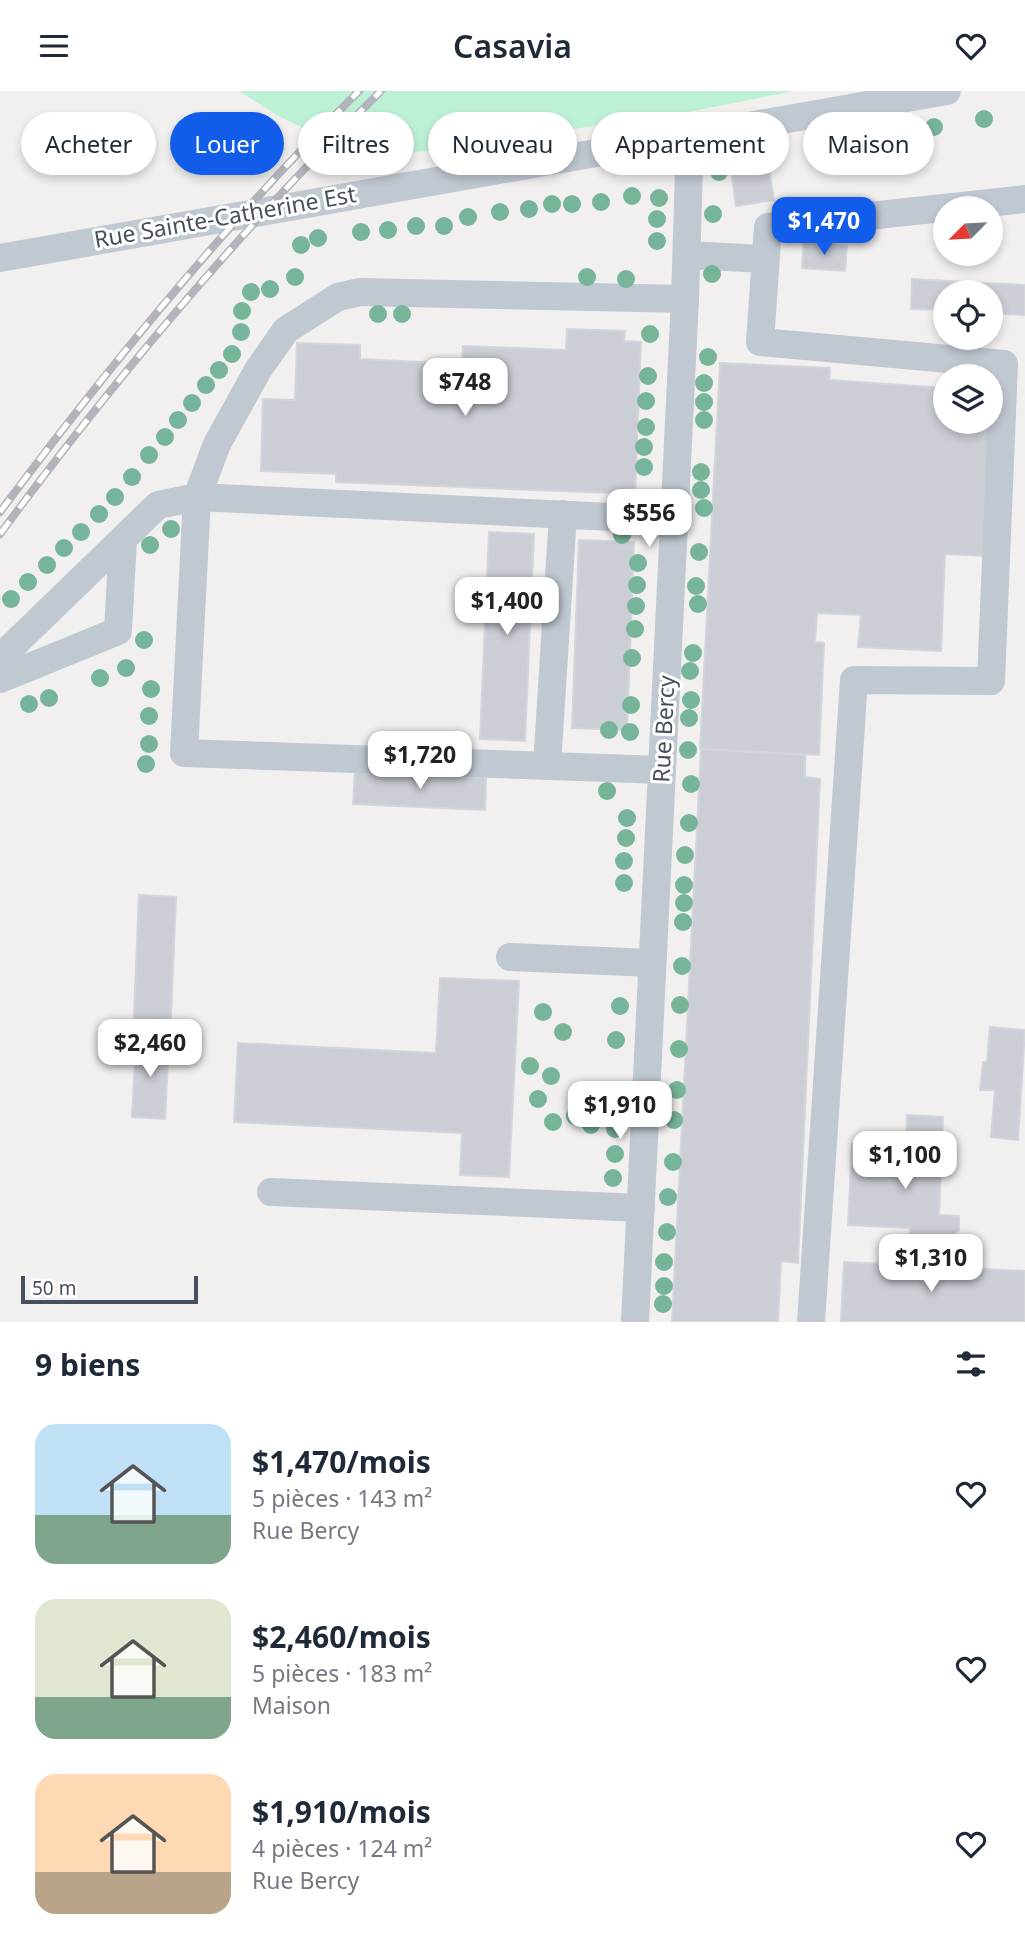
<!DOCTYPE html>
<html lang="fr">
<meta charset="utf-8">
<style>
body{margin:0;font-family:"Noto Sans",sans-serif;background:#f2f2f3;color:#1f2937;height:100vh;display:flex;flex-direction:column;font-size:26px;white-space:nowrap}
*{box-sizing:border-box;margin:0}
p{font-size:23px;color:#747a83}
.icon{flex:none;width:38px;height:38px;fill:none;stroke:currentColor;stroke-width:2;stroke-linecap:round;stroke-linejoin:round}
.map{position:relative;height:1231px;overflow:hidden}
.side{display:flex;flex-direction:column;background:#fff;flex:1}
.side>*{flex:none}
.top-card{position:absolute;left:21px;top:21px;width:984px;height:63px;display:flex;gap:14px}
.needle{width:46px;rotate:246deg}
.fabs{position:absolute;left:933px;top:105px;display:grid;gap:14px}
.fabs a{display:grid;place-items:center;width:70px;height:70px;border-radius:50%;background:#fff;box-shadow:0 4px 10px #0003;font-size:35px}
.scale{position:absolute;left:21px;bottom:18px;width:177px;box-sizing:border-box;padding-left:7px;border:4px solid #47515e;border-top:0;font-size:19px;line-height:24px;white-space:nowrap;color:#47515e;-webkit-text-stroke:5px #fff;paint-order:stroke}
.price{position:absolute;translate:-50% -60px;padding:0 16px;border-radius:14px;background:#fff;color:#222;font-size:23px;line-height:46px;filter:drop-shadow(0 2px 4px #0008)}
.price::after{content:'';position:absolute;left:50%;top:42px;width:21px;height:16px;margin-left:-10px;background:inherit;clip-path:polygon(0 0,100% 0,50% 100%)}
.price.active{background:#115dea;color:#fff}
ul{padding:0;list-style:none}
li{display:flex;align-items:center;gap:21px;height:175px;padding:0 35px}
li span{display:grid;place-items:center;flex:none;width:196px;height:140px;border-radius:21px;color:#555}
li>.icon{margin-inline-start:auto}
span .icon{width:84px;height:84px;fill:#fffc;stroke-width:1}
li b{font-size:30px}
h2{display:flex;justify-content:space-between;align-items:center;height:84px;padding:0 35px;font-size:30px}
.pill{padding:0 24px;border-radius:32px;background:#fff;box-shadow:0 4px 10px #0003;font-size:24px;line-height:63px}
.pill.active{background:#115dea;color:#fff}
header{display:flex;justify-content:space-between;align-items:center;height:91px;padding:0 35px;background:#fff;font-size:32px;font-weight:600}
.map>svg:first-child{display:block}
.green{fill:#bdf1d6}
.building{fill:#cbced5;stroke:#d3d5db;stroke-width:2}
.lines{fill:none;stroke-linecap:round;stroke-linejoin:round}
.minor{stroke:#c0c8d2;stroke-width:28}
.rail-casing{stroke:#b1b4ba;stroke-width:8}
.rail{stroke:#fff;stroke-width:5;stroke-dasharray:16;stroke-linecap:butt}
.tree{fill:#77b59a}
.labels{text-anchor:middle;stroke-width:6;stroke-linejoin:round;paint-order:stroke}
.street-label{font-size:23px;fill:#47515e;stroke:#fff}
</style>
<header><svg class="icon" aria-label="menu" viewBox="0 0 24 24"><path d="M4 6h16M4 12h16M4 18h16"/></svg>Casavia<svg class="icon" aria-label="heart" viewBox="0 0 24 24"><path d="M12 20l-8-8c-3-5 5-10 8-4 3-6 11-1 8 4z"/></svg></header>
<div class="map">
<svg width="1025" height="1231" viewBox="0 0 1025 1231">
<rect width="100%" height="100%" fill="#f2f0ef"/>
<path class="green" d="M 239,0 L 794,0 L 688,21 L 371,68 L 278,25 Z"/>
<path class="building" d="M 768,72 L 774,109 L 736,115 L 731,78 Z
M 804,151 L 847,155 L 845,180 L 802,177 Z
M 912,188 L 1025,194 L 1025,224 L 990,222 L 990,201 L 945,201 L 945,219 L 911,218 Z
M 567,238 L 625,240 L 624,250 L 641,251 L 635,403 L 336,391 L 336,383 L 261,380 L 263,308 L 295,309 L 297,252 L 360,254 L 360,268 L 462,273 L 463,255 L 566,259 Z
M 720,272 L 830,277 L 829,289 L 945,297 L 945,331 L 995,332 L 988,465 L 945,463 L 941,560 L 858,556 L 861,524 L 817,522 L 815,551 L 824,552 L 819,664 L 700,658 Z
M 489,441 L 534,443 L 525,650 L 480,648 Z
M 579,449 L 634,451 L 627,639 L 572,637 Z
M 701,658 L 805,664 L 805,686 L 820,688 L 798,1172 L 781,1170 L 778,1231 L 672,1231 Z
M 355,681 L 486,687 L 485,719 L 353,713 Z
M 139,804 L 176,806 L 170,948 L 133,947 Z
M 440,887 L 519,890 L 509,1086 L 460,1084 L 462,1042 L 234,1031 L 238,952 L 436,962 Z
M 990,936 L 1025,939 L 1018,1049 L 991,1046 L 995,999 L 980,999 L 983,971 L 987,971 Z
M 136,948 L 169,950 L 165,1028 L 132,1026 Z
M 907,1024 L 943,1026 L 939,1124 L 959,1125 L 959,1139 L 953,1144 L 952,1164 L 937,1175 L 908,1174 L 910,1137 L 848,1134 L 852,1053 L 906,1056 Z
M 844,1171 L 1025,1180 L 1025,1231 L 841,1231 Z"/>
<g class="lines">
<path class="minor" d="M 687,164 L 765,168
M 0,167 L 947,0
M 0,567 L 158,414 L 197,406 L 674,429
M 0,588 L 118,540 L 123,448
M 547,675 L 563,423
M 662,679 L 184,662 L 197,406 L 217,353 L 258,279 L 286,239 L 338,206 L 360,201 L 685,208
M 510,866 L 652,872
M 271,1101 L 641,1117
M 635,1231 L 685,208 L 690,45
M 811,1231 L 854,589 L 991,590 L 1004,273 L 760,251 L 768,136 L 1025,108"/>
<defs>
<path id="rail" d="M 0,421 C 111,272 227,131 359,0
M 0,443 C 116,286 242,137 381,0"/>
</defs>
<use href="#rail" class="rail-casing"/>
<use href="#rail" class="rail"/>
</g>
<g class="tree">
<circle cx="984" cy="28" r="9"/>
<circle cx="934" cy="36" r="9"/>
<circle cx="913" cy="40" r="9"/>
<circle cx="872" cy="48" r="9"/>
<circle cx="719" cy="81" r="9"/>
<circle cx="632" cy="105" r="9"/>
<circle cx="659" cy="107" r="9"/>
<circle cx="601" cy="111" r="9"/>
<circle cx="552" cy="113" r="9"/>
<circle cx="572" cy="113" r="9"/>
<circle cx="529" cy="118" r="9"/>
<circle cx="500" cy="121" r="9"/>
<circle cx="713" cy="123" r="9"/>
<circle cx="468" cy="126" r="9"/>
<circle cx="657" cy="128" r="9"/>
<circle cx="416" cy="135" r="9"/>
<circle cx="444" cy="135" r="9"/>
<circle cx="388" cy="139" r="9"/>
<circle cx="361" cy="141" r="9"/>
<circle cx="318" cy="147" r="9"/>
<circle cx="657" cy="150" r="9"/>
<circle cx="301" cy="154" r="9"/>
<circle cx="712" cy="183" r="9"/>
<circle cx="295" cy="186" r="9"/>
<circle cx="587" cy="186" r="9"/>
<circle cx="626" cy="188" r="9"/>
<circle cx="270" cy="198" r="9"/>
<circle cx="251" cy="201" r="9"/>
<circle cx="242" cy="220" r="9"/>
<circle cx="378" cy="223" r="9"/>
<circle cx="402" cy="223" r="9"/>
<circle cx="241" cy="241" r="9"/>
<circle cx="650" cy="243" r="9"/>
<circle cx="232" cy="263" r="9"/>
<circle cx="708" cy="266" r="9"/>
<circle cx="219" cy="279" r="9"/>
<circle cx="648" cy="285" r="9"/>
<circle cx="704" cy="292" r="9"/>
<circle cx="206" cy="294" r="9"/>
<circle cx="646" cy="310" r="9"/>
<circle cx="704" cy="311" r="9"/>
<circle cx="192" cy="312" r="9"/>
<circle cx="178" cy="329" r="9"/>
<circle cx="704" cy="329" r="9"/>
<circle cx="646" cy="336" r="9"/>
<circle cx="165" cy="346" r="9"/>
<circle cx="644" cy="356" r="9"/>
<circle cx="149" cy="364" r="9"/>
<circle cx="644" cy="376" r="9"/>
<circle cx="701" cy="381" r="9"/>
<circle cx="132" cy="386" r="9"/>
<circle cx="701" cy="399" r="9"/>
<circle cx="115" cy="406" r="9"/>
<circle cx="621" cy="407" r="9"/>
<circle cx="704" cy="417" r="9"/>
<circle cx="99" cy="423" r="9"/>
<circle cx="171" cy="438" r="9"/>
<circle cx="81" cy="441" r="9"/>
<circle cx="622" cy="444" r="9"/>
<circle cx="150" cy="454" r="9"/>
<circle cx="64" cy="457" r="9"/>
<circle cx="699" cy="461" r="9"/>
<circle cx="638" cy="472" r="9"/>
<circle cx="47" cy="474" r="9"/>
<circle cx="28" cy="491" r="9"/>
<circle cx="637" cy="494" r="9"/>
<circle cx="696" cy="495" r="9"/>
<circle cx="11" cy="508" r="9"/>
<circle cx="698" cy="513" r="9"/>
<circle cx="636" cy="515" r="9"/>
<circle cx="635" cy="538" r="9"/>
<circle cx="144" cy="549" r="9"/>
<circle cx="693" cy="562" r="9"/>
<circle cx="632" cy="567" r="9"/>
<circle cx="126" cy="577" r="9"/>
<circle cx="690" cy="580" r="9"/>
<circle cx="100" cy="587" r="9"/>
<circle cx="151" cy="598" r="9"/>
<circle cx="49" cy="607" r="9"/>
<circle cx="691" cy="609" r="9"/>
<circle cx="29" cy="613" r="9"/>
<circle cx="631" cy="614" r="9"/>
<circle cx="149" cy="625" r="9"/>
<circle cx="689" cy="627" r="9"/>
<circle cx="609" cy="639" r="9"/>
<circle cx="630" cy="641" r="9"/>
<circle cx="149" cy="653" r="9"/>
<circle cx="688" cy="659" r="9"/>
<circle cx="146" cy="673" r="9"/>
<circle cx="691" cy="693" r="9"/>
<circle cx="607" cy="700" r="9"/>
<circle cx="627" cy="727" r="9"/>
<circle cx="689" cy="732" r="9"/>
<circle cx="626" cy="747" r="9"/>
<circle cx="685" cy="764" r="9"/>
<circle cx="624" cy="770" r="9"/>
<circle cx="624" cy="792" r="9"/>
<circle cx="684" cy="794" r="9"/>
<circle cx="684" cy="812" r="9"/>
<circle cx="683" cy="831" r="9"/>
<circle cx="682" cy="875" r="9"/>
<circle cx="680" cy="914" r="9"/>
<circle cx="620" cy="915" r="9"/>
<circle cx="543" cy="921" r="9"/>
<circle cx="563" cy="941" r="9"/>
<circle cx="616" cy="949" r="9"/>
<circle cx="679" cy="958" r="9"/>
<circle cx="530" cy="975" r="9"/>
<circle cx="551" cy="985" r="9"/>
<circle cx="677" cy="999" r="9"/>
<circle cx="538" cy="1008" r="9"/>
<circle cx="612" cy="1014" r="9"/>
<circle cx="575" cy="1025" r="9"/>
<circle cx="674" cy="1029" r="9"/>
<circle cx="553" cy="1031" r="9"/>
<circle cx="591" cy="1034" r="9"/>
<circle cx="615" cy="1038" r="9"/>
<circle cx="615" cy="1063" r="9"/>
<circle cx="673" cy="1071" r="9"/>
<circle cx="613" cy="1087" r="9"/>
<circle cx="668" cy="1106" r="9"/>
<circle cx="667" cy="1141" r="9"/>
<circle cx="664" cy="1171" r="9"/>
<circle cx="664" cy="1195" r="9"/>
<circle cx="663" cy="1213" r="9"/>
</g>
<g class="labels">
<g class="street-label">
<text transform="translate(225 126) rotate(-10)" y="8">Rue Sainte-Catherine Est</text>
<text transform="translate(664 638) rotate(-87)" y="8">Rue Bercy</text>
</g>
</g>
</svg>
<div class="fabs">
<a><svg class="needle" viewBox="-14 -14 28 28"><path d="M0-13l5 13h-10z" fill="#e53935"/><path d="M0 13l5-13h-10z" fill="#747a83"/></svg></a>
<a><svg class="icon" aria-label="locate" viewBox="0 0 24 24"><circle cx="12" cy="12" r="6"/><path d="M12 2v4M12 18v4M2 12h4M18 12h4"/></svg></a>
<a><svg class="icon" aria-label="layers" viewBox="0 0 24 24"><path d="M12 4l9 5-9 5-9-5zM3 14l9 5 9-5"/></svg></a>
</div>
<div class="scale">50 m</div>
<b class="price active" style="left:824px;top:166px">$1,470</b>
<b class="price" style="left:465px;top:327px">$748</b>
<b class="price" style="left:649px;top:458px">$556</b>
<b class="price" style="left:507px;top:546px">$1,400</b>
<b class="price" style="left:420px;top:700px">$1,720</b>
<b class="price" style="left:150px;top:988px">$2,460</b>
<b class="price" style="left:620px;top:1050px">$1,910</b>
<b class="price" style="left:905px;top:1100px">$1,100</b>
<b class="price" style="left:931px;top:1203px">$1,310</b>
<div class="top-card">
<a class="pill">Acheter</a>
<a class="pill active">Louer</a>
<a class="pill">Filtres</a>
<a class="pill">Nouveau</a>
<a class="pill">Appartement</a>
<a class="pill">Maison</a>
</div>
</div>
<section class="side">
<h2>9 biens<svg class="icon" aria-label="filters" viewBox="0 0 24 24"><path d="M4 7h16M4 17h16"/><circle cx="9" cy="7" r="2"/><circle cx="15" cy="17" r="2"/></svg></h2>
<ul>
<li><span style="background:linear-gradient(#bfe0f5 65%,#7fa58c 0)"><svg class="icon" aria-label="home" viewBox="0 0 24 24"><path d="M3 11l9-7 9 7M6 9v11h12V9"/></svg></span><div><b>$1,470/mois</b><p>5 pièces · 143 m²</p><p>Rue Bercy</p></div><svg class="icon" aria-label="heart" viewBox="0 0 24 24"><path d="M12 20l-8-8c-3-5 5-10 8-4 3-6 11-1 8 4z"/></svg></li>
<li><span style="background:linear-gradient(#dfe7d0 70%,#7fa58c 0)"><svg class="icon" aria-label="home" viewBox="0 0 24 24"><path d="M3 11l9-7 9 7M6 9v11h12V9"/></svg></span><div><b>$2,460/mois</b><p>5 pièces · 183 m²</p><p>Maison</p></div><svg class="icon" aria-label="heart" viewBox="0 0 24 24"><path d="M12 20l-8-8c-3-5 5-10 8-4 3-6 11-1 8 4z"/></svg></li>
<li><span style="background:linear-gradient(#ffd9b3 70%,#b9a48a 0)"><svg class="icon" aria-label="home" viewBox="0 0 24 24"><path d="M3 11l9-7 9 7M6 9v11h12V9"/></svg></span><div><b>$1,910/mois</b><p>4 pièces · 124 m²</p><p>Rue Bercy</p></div><svg class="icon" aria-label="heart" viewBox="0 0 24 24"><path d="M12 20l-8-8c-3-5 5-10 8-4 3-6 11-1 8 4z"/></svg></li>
</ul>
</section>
